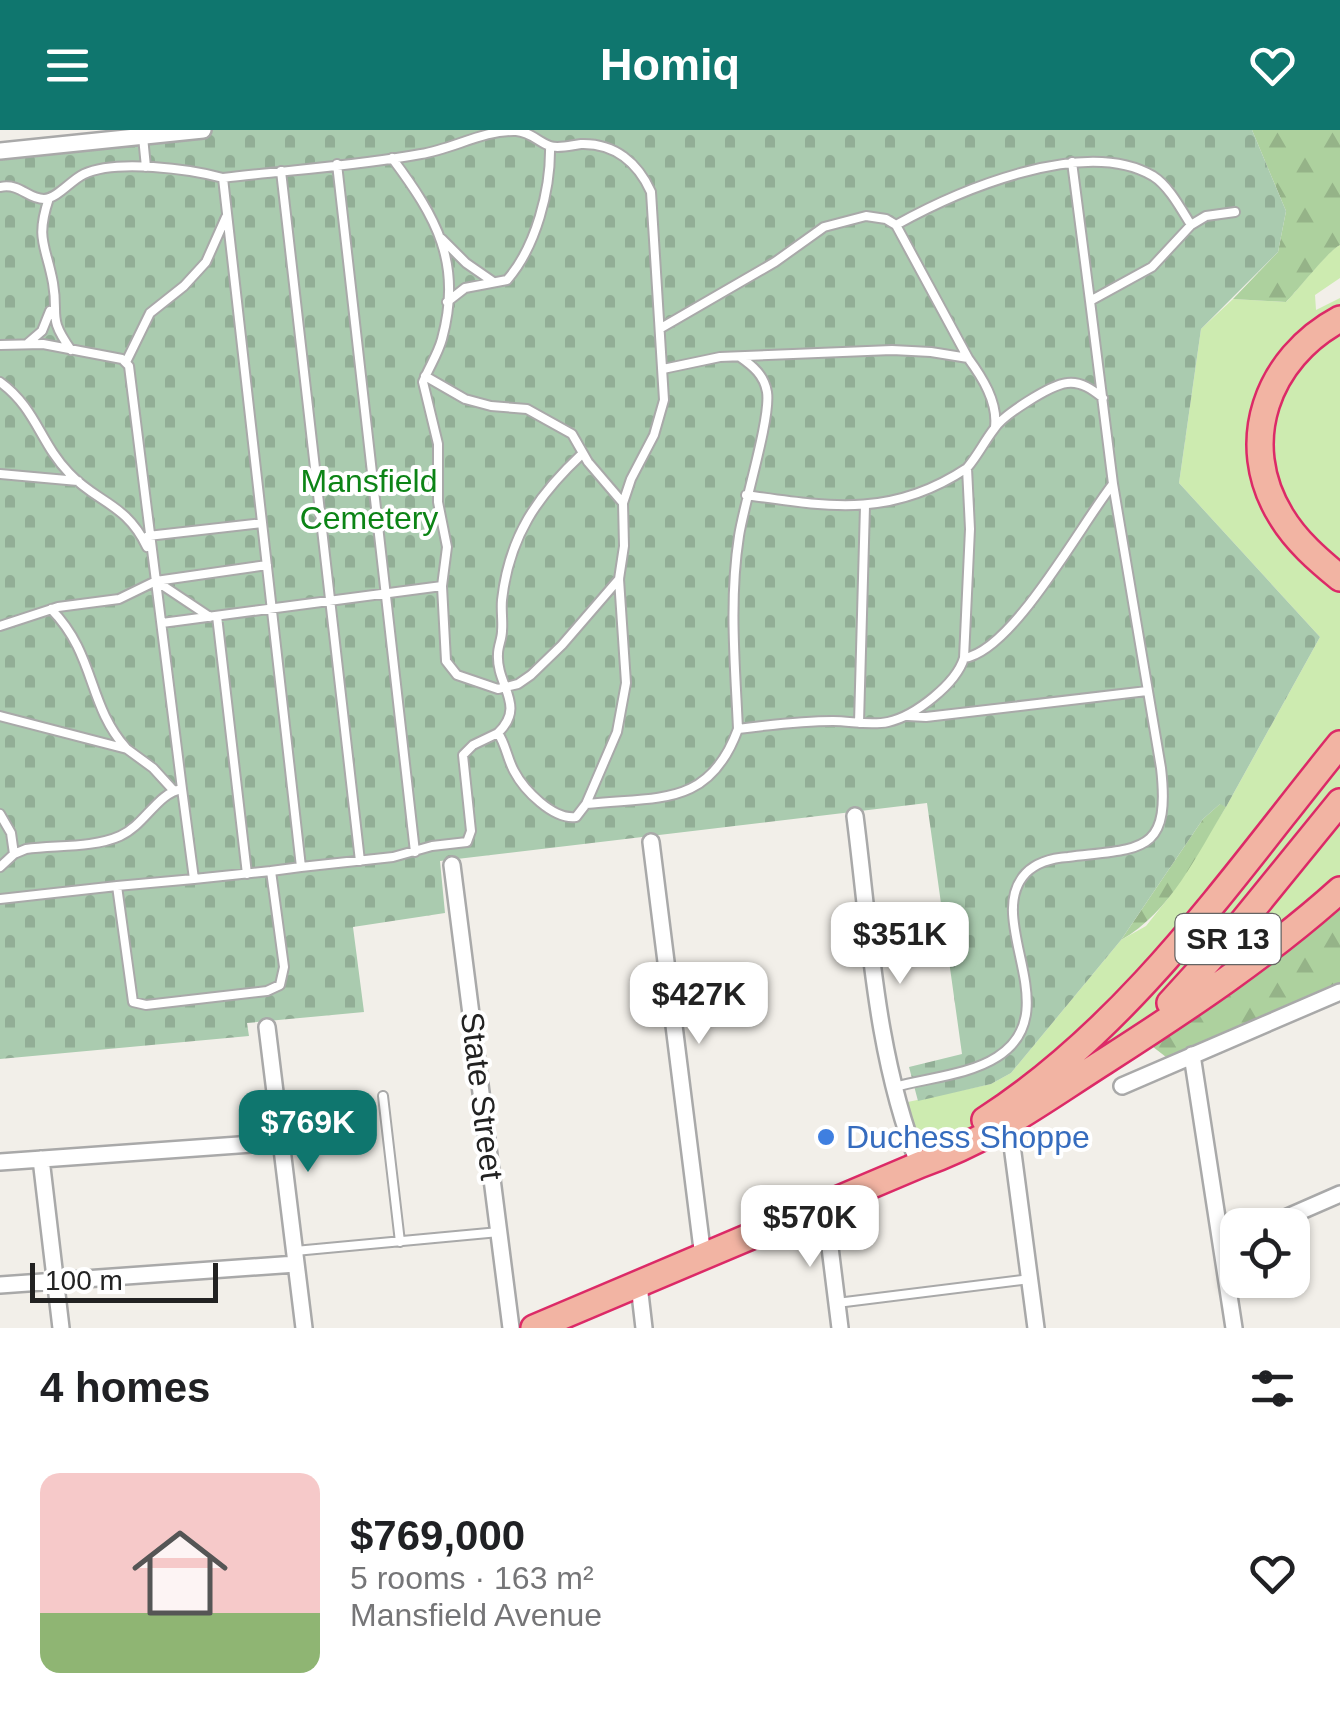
<!DOCTYPE html>
<meta charset="utf-8">
<style>
body{margin:0;font-family:Arial,sans-serif;background:#f2f2f2;color:#202124;height:100vh;display:flex;flex-direction:column;font-size:38px;white-space:nowrap}
*{box-sizing:border-box;margin:0}
p{font-size:32px;color:#757577}
.icon{flex:none;width:55px;height:55px;fill:none;stroke:currentColor;stroke-width:2;stroke-linecap:round;stroke-linejoin:round}
.map{position:relative;height:1198px;overflow:hidden}
.side{display:flex;flex-direction:column;background:#fff;flex:1}
.side>*{flex:none}
.fabs{position:absolute;left:1220px;top:1078px;display:grid;gap:20px}
.fabs a{display:grid;place-items:center;width:90px;height:90px;border-radius:20px;background:#fff;box-shadow:0 2px 8px #0004;font-size:50px}
.scale{position:absolute;left:30px;bottom:25px;width:188px;box-sizing:border-box;padding-left:10px;border:5px solid #222;border-top:0;font-size:28px;line-height:35px;white-space:nowrap;color:#222;-webkit-text-stroke:8px #fff;paint-order:stroke}
.price{position:absolute;translate:-50% -85px;padding:0 22px;border-radius:20px;background:#fff;color:#222;font-size:32px;line-height:65px;filter:drop-shadow(0 2px 5px #0008)}
.price::after{content:'';position:absolute;left:50%;top:60px;width:30px;height:22px;margin-left:-15px;background:inherit;clip-path:polygon(0 0,100% 0,50% 100%)}
.price.active{background:#0f766e;color:#fff}
ul{padding:0;list-style:none}
li{display:flex;align-items:center;gap:30px;height:250px;padding:0 40px}
li+li{border-top:2px solid #e0e0e0}
li span{display:grid;place-items:center;flex:none;width:280px;height:200px;border-radius:20px;color:#555}
li>.icon{margin-inline-start:auto}
span .icon{width:120px;height:120px;fill:#fffc;stroke-width:1}
li b{font-size:42px}
h2{display:flex;justify-content:space-between;align-items:center;height:120px;padding:0 40px;font-size:42px}
header{display:flex;justify-content:space-between;align-items:center;height:130px;padding:0 40px;background:#0f766e;color:#fff;font-size:45px;font-weight:700}
.map>svg:first-child{display:block}
.grass{fill:#cdebb0}
.forest{fill:url(#forest-firs)}
.cemetery{fill:url(#cemetery-stones)}
.lines{fill:none;stroke-linecap:round;stroke-linejoin:round}
.service-casing{stroke:#a9a9a9;stroke-width:12}
.minor-casing{stroke:#a9a9a9;stroke-width:20}
.trunk-casing{stroke:#dc2a67;stroke-width:30}
.service{stroke:#fff;stroke-width:8}
.minor{stroke:#fff;stroke-width:15}
.trunk{stroke:#f2b4a3;stroke-width:25}
.shop-dot{fill:#3f7fe0;stroke:#fff;stroke-width:4}
.labels{text-anchor:middle;stroke-width:8;stroke-linejoin:round;paint-order:stroke}
.shield{fill:#fff;stroke:#646464;stroke-width:2.5}
.shield-label{font-size:30px;font-weight:bold;fill:#222}
.park-label{font-size:32px;fill:#0c8416;stroke:#fff}
.street-label{font-size:32px;fill:#222;stroke:#fff}
.shop-label{font-size:32px;fill:#366cbe;stroke:#fff;text-anchor:start}
</style>
<header><svg class="icon" aria-label="menu" viewBox="0 0 24 24"><path d="M4 6h16M4 12h16M4 18h16"/></svg>Homiq<svg class="icon" aria-label="heart" viewBox="0 0 24 24"><path d="M12 20l-8-8c-3-5 5-10 8-4 3-6 11-1 8 4z"/></svg></header>
<div class="map">
<svg width="1340" height="1198" viewBox="0 0 1340 1198">
<defs>
<pattern id="forest-firs" width="22" height="20" patternUnits="userSpaceOnUse" patternTransform="scale(2.5)"><rect width="22" height="20" fill="#add19e"/><path d="M5 1l3.5 6h-7zM16 11l3.5 6h-7z" fill="#95b388"/></pattern>
<pattern id="cemetery-stones" width="16" height="16" patternUnits="userSpaceOnUse" patternTransform="scale(2.5)"><rect width="16" height="16" fill="#aacbaf"/><path d="M2 7V4a2 2 0 0 1 4 0v3zM10 15v-3a2 2 0 0 1 4 0v3z" fill="#92ae96"/></pattern>
</defs>
<rect width="100%" height="100%" fill="#f2efe9"/>
<path class="grass" d="M 1340,115 L 1340,148 L 1315,165 L 1316,180 L 1340,168 L 1340,771 L 912,1047 L 894,975 L 991,954 L 1011,943 L 1121,810 L 1146,796 L 1170,766 L 1226,677 L 1320,507 L 1179,353 L 1201,199 L 1233,169 L 1286,172 C 1298,160 1329,119 1340,115 Z"/>
<path class="forest" d="M 1252,0 L 1340,0 L 1340,115 C 1329,120 1298,160 1286,172 L 1233,169 L 1278,122 L 1286,81 Z
M 1221,673 L 1226,677 C 1197,724 1171,782 1121,810 L 1203,689 Z
M 1340,771 L 1340,856 L 1180,923 L 1166,927 L 1148,913 Z"/>
<path class="cemetery" d="M 205,0 L 1252,0 L 1286,81 L 1278,122 L 1201,199 L 1179,353 L 1320,507 L 1226,677 L 1220,674 L 1203,689 L 1121,810 L 1011,943 L 991,954 L 918,971 L 909,937 L 962,924 L 927,673 L 440,731 L 445,783 L 353,797 L 364,882 L 247,893 L 249,906 L 0,929 L 0,20 Z"/>
<g class="lines">
<defs>
<path id="service" d="M 143,7 L 146,37
M 1072,32 L 1090,171
M 337,34 L 415,722
M 281,41 L 360,731
M 223,48 C 289,40 356,36 421,24 C 453,19 483,0 516,1 C 531,2 538,12 550,16 C 559,19 572,15 581,14 C 615,13 638,33 651,62 L 664,270 L 654,305 L 631,349 L 623,373
M 0,57 C 21,53 27,69 44,69 C 58,68 71,50 84,44 C 116,29 190,39 223,48 L 301,737 L 393,727 L 432,716 L 467,712 L 471,701 L 463,625 L 473,615 L 498,603
M 49,68 C 35,110 46,115 53,153 C 59,188 47,186 71,220
M 896,95 C 959,60 1085,6 1153,46 C 1169,56 1181,79 1191,95 L 1206,86 L 1235,82
M 442,109 L 466,133 L 492,151
M 447,172 L 465,158 L 507,150 C 536,117 551,59 550,16
M 661,198 L 775,132 L 824,97 L 866,86 L 886,89 L 896,95 L 968,228
M 28,213 L 42,201 L 50,181
M 0,215 L 43,214 L 122,229 L 129,236 L 182,659 C 157,663 145,695 120,706 C 93,718 56,715 26,719 L 14,724 L 0,737
M 126,232 L 150,183 L 184,156 L 206,132 L 226,87
M 663,239 L 720,227 L 892,220 L 931,222 L 968,228 C 982,247 998,272 995,297
M 425,246 L 465,269 L 491,276 L 527,279 L 572,304 L 588,332 L 623,373 L 624,416 L 619,449 L 626,553 L 617,602 L 586,674
M 0,252 C 36,278 40,313 69,343 C 97,373 126,373 147,417
M 582,324 C 537,366 509,407 502,470 C 501,481 503,491 502,501 C 502,509 498,516 498,524 C 496,556 527,575 498,603 C 506,615 507,628 514,641 C 524,660 553,690 576,687 L 586,674 C 659,666 709,678 738,599 C 769,595 801,591 833,591 C 851,591 870,596 888,592 C 915,586 956,554 964,528 C 1013,521 1081,394 1113,354 L 1090,171 L 1152,137 L 1191,95
M 0,344 L 78,351
M 746,365 C 830,377 892,388 967,338
M 148,406 L 262,393
M 156,451 L 210,487
M 442,456 L 446,531 L 457,545 L 498,559 L 518,554 L 531,545 L 562,515 L 619,449
M 51,479 C 96,525 87,574 126,618
M 217,486 L 247,744
M 162,493 L 442,456 L 447,417 L 438,372 L 438,314 L 423,252 C 429,237 438,224 442,209 C 463,133 436,87 392,28
M 0,496 L 58,477 L 119,469 L 156,451 L 267,435
M 964,528 L 970,399 L 967,338 C 978,325 984,312 994,299 C 1003,285 1050,255 1067,253 C 1081,251 1093,260 1103,268
M 0,586 L 127,619 L 153,638 L 174,661
M 908,586 L 926,587 L 1147,561
M 859,593 L 865,376
M 738,599 C 735,534 729,470 739,406 C 744,373 771,288 767,262 C 764,245 753,236 740,227
M 182,659 L 194,749 L 117,756 L 133,872 L 146,875 L 267,861 L 280,855 L 284,837 L 271,741 L 301,737
M 0,684 L 11,703 L 14,724
M 194,749 L 271,741
M 0,769 L 117,756
M 895,957 C 927,948 969,945 997,927 C 1069,882 982,789 1026,743 C 1037,732 1053,728 1068,727 C 1141,718 1171,725 1161,638 L 1113,354
M 383,966 L 400,1112
M 295,1121 L 499,1102
M 837,1173 L 1030,1149"/>
<path id="minor" d="M 0,21 L 203,0
M 855,686 C 870,803 875,925 919,1035
M 651,712 L 703,1127
M 452,735 L 511,1198
M 267,897 L 304,1198
M 1192,925 L 1234,1198
M 1122,956 L 1340,862
M 1008,985 L 1036,1198
M 41,1029 L 61,1198
M 0,1032 L 281,1012
M 825,1077 L 840,1198
M 1269,1095 L 1340,1064
M 0,1155 L 296,1134
M 639,1155 L 644,1198"/>
<path id="trunk" d="M 1340,189 C 1267,228 1236,313 1281,386 C 1296,411 1318,430 1340,448
M 1170,873 L 1231,806 L 1340,672
M 985,990 C 1131,896 1232,747 1340,614
M 534,1198 L 919,1035 C 994,1008 1039,973 1105,931 C 1186,879 1269,824 1340,760"/>
</defs>
<use href="#service" class="service-casing"/>
<use href="#minor" class="minor-casing"/>
<use href="#trunk" class="trunk-casing"/>
<use href="#service" class="service"/>
<use href="#minor" class="minor"/>
<use href="#trunk" class="trunk"/>
</g>
<circle class="shop-dot" cx="826" cy="1007" r="10"/>
<g class="labels">
<rect class="shield" x="1175.5" y="784" width="105" height="50" rx="8"/>
<g class="shield-label">
<text x="1228" y="819">SR 13</text>
</g>
<g class="park-label">
<text x="369" y="362">Mansfield<tspan x="369" dy="37">Cemetery</tspan></text>
</g>
<g class="street-label">
<text transform="translate(482 966) rotate(83)" y="11">State Street</text>
</g>
<g class="shop-label">
<text x="846" y="1018">Duchess Shoppe</text>
</g>
</g>
</svg>
<div class="fabs">
<a><svg class="icon" aria-label="locate" viewBox="0 0 24 24"><circle cx="12" cy="12" r="6"/><path d="M12 2v4M12 18v4M2 12h4M18 12h4"/></svg></a>
</div>
<div class="scale">100 m</div>
<b class="price" style="left:900px;top:857px">$351K</b>
<b class="price" style="left:699px;top:917px">$427K</b>
<b class="price active" style="left:308px;top:1045px">$769K</b>
<b class="price" style="left:810px;top:1140px">$570K</b>
</div>
<section class="side">
<h2>4 homes<svg class="icon" aria-label="filters" viewBox="0 0 24 24"><path d="M4 7h16M4 17h16"/><circle cx="9" cy="7" r="2"/><circle cx="15" cy="17" r="2"/></svg></h2>
<ul>
<li><span style="background:linear-gradient(#f6c9c9 70%,#8fb573 0)"><svg class="icon" aria-label="home" viewBox="0 0 24 24"><path d="M3 11l9-7 9 7M6 9v11h12V9"/></svg></span><div><b>$769,000</b><p>5 rooms · 163 m²</p><p>Mansfield Avenue</p></div><svg class="icon" aria-label="heart" viewBox="0 0 24 24"><path d="M12 20l-8-8c-3-5 5-10 8-4 3-6 11-1 8 4z"/></svg></li>
</ul>
</section>
